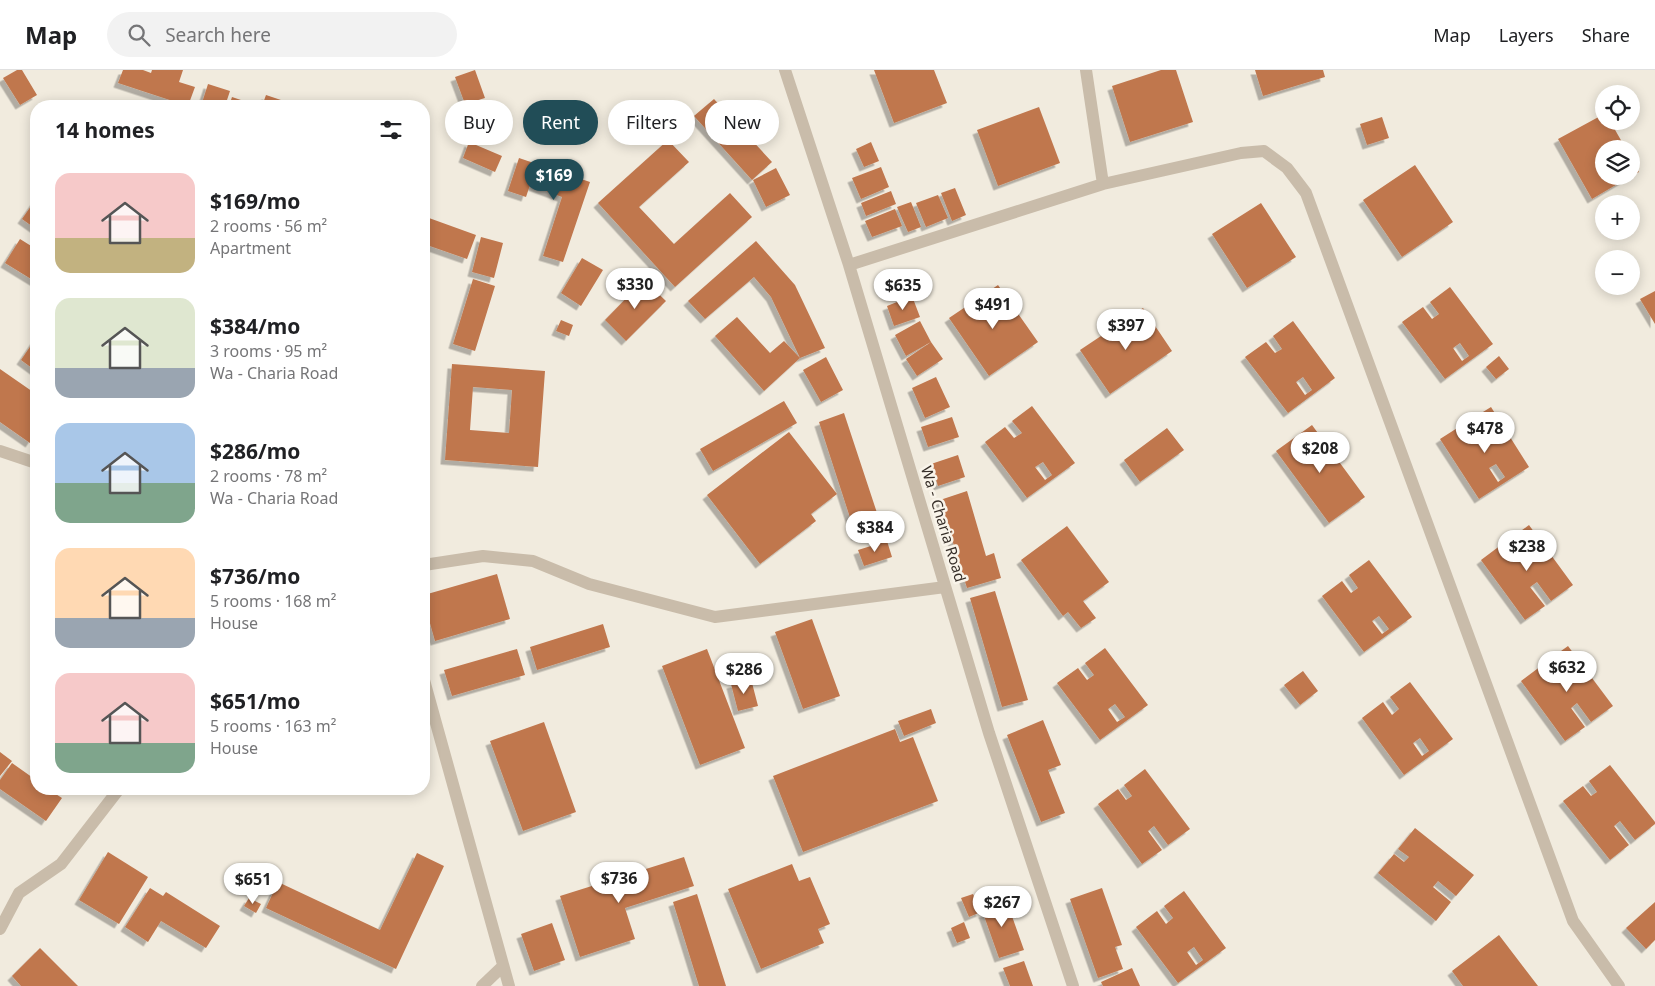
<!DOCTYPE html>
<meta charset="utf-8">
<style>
body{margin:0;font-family:"Noto Sans",sans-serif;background:#f2f2f2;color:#202124;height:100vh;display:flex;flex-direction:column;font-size:19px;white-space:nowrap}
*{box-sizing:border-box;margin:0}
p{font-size:16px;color:#757577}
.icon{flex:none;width:28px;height:28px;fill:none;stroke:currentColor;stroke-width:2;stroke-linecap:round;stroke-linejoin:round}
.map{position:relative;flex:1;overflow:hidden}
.side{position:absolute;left:30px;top:30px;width:400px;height:695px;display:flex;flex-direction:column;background:#fff;border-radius:20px;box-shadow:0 2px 12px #0003}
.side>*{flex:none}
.banner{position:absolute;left:445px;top:30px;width:475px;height:45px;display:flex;gap:10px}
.tools{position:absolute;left:1595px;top:15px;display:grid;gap:10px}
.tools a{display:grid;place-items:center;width:45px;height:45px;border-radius:50%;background:#fff;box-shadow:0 2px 12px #0003;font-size:25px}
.price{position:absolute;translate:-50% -42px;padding:0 11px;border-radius:18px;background:#fff;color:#222;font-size:16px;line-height:32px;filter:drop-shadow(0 1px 2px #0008)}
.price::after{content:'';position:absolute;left:50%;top:30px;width:15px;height:11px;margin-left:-8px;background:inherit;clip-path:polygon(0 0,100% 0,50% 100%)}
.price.current{background:#214d57;color:#fff}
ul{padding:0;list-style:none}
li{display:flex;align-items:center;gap:15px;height:125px;padding:0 25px}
li span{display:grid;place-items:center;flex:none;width:140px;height:100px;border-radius:15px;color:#555}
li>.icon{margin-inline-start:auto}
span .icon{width:60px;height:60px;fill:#fffc;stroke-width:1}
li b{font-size:21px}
h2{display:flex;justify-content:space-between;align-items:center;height:60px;padding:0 25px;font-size:21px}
.tag{padding:0 18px;border-radius:22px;background:#fff;box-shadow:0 2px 12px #0003;font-size:18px;line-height:45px}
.tag.current{background:#214d57;color:#fff}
header{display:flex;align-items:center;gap:30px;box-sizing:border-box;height:70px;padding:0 25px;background:#fff;border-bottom:1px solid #e0e0e0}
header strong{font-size:24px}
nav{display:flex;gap:28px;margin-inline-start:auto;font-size:18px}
.search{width:350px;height:45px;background:#f2f2f2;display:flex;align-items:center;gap:12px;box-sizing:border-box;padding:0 18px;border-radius:28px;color:#757577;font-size:19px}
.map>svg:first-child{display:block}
.building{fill:#c0774e;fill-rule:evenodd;filter:url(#shadow)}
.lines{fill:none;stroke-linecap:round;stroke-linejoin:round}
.minor{stroke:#c9bcaa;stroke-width:12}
.labels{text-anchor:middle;stroke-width:5;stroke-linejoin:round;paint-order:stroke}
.street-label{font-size:15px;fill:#372f29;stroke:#f9f4ea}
</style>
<header>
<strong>Map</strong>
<div class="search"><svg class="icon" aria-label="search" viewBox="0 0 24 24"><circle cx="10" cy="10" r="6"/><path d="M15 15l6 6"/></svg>Search here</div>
<nav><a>Map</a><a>Layers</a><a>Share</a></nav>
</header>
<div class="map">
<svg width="1655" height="916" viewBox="0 0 1655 916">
<defs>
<filter id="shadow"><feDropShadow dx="-4.5" dy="4.5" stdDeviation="0" flood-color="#0004"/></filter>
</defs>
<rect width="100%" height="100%" fill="#f1ebde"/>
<path class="building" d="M 17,0 L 22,0 L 37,25 L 20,35 L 3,8 Z
M 123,0 L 143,0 L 151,3 L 152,0 L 183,0 L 179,12 L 195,17 L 188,36 L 118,13 Z
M 475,0 L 485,28 L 465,34 L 455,7 Z
M 874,0 L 934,0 L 947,33 L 894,53 Z
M 1161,0 L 1176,0 L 1193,52 L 1130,72 L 1112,16 Z
M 1255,0 L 1323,0 L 1325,7 L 1263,26 Z
M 208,14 L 230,21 L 225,36 L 201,36 Z
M 266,25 L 296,35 L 295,36 L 262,36 Z
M 232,27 L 259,36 L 229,36 Z
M 714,29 L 772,92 L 752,110 L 694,46 Z
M 1039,37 L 1060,93 L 998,116 L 977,60 Z
M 1604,44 L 1604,51 L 1610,51 L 1626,79 L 1604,79 L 1604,106 L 1631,106 L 1592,129 L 1558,69 Z
M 1382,47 L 1389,68 L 1367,75 L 1360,54 Z
M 668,70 L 689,92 L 639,137 L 674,174 L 730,123 L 752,147 L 675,217 L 598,133 Z
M 469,72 L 502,86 L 495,102 L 463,88 Z
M 871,72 L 879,91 L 864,97 L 856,79 Z
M 519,88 L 590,112 L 563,192 L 543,186 L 562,127 L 530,115 L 526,127 L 508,121 Z
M 1631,88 L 1639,102 L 1631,106 Z
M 1415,95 L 1453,152 L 1402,187 L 1363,130 Z
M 881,97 L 889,117 L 861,129 L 852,108 Z
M 776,98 L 790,125 L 766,137 L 753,110 Z
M 955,118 L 966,145 L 952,151 L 941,123 Z
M 891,121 L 896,134 L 866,146 L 861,133 Z
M 938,125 L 948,148 L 926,157 L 916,133 Z
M 36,129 L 36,159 L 22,149 Z
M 911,132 L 921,157 L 908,162 L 897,137 Z
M 1261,133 L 1296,187 L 1247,218 L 1212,164 Z
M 895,139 L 902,156 L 872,167 L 865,151 Z
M 429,148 L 476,165 L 467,189 L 424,174 L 424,162 Z
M 481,167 L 503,173 L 494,208 L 472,202 Z
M 20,169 L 36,179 L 36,212 L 5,193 Z
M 756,171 L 795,215 L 825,278 L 800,288 L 764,321 L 715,266 L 737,247 L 770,283 L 784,271 L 800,288 L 771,227 L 754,207 L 705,249 L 688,231 Z
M 582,188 L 603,200 L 581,236 L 561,223 Z
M 473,209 L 495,216 L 475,281 L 453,274 Z
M 644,210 L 666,231 L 626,271 L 605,250 Z
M 998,215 L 1038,272 L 989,306 L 949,248 Z
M 1450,217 L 1493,274 L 1445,309 L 1402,252 L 1423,237 L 1432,249 L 1439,244 L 1430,232 ZM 1460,273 L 1469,286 L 1462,291 L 1453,278 Z
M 1655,221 L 1655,254 L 1640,229 Z
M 912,226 L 920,247 L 894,256 L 887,236 Z
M 1143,238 L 1172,281 L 1110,324 L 1080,280 Z
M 561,250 L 573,255 L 569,266 L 556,261 Z
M 920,251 L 931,272 L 906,286 L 895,265 Z
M 1293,251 L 1335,308 L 1288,343 L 1245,287 L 1266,272 L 1275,283 L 1282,279 L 1273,266 ZM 1303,307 L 1312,320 L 1305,325 L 1296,312 Z
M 36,268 L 36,301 L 21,290 Z
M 931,272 L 943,289 L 917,306 L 906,289 Z
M 1499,286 L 1509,299 L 1496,309 L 1486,297 Z
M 826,287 L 843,320 L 821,332 L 803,300 Z
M 452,294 L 545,301 L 538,397 L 445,390 ZM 473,317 L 512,320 L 509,363 L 470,360 Z
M 0,299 L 36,324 L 36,364 L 30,373 L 0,352 Z
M 936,307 L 950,337 L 925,348 L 912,318 Z
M 784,331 L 797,353 L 713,401 L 700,379 Z
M 1032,336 L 1075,393 L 1027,428 L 985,372 L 1005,357 L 1014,368 L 1022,363 L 1012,351 ZM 1043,392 L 1052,405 L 1045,410 L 1035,397 Z
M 1491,337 L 1529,397 L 1479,429 L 1440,369 L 1462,355 L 1470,368 L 1478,363 L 1470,350 ZM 1496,394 L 1505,407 L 1498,412 L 1489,398 Z
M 844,343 L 882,458 L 856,466 L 819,352 Z
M 952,347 L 959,367 L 928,377 L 921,357 Z
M 1312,355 L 1365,427 L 1329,453 L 1276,381 Z
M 1167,358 L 1184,380 L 1140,412 L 1124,390 Z
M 789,362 L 837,424 L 811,444 L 816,451 L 760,494 L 707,425 Z
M 958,385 L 965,407 L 938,416 L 931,394 Z
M 967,421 L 986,486 L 994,483 L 1001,508 L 967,518 L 940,430 Z
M 1529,455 L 1573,515 L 1551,531 L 1537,512 L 1530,517 L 1545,536 L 1525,550 L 1481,490 L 1501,475 L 1509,486 L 1515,482 L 1507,471 Z
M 1067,456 L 1109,512 L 1083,531 L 1096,548 L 1081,558 L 1068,542 L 1063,546 L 1021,490 Z
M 887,471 L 892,487 L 864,496 L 858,480 Z
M 1369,490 L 1412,547 L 1364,582 L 1322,526 L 1342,511 L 1351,523 L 1358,518 L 1349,505 ZM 1379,546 L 1389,559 L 1382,564 L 1372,551 Z
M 497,504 L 510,549 L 435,571 L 424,532 L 424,525 Z
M 995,521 L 1028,630 L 1002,637 L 970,528 Z
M 812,549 L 840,626 L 803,639 L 775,562 Z
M 603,554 L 610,577 L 537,600 L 530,577 Z
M 1568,576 L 1613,636 L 1591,652 L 1577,633 L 1571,638 L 1585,657 L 1565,671 L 1521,611 L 1541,596 L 1549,606 L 1554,603 L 1547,591 Z
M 1105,578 L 1148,635 L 1100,670 L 1057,613 L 1078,598 L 1087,610 L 1094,605 L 1085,593 ZM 1115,634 L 1125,647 L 1117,652 L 1108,639 Z
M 517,579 L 525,605 L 452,626 L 444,600 Z
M 707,579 L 745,678 L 700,695 L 662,596 Z
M 1303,601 L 1318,621 L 1300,635 L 1284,615 Z
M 751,609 L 758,636 L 738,641 L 731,614 Z
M 1410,612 L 1453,669 L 1404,705 L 1362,648 L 1383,632 L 1392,645 L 1399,639 L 1390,627 ZM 1420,668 L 1429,681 L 1422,686 L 1413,673 Z
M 931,639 L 936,653 L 904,666 L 898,651 Z
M 1043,650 L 1061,695 L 1048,700 L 1065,743 L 1041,752 L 1007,665 Z
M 544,652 L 576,742 L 523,761 L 490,671 Z
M 895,659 L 900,672 L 913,667 L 938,731 L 803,782 L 773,706 Z
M 0,682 L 12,691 L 0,706 Z
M 12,693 L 36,710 L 36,719 L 48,719 L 62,728 L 46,751 L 0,719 L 0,710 Z
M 1610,695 L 1655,752 L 1655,754 L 1635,770 L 1620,751 L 1614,756 L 1629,775 L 1610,790 L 1563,731 L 1583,716 L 1591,726 L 1597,722 L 1589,711 Z
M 1145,699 L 1190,759 L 1168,775 L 1154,756 L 1148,761 L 1162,780 L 1142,794 L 1098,734 L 1118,719 L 1126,730 L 1132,726 L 1124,715 Z
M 1415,758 L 1474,805 L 1456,826 L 1438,811 L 1433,817 L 1451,832 L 1436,851 L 1378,803 L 1394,784 L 1404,792 L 1409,787 L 1398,779 Z
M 108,782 L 148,807 L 119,854 L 79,830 Z
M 417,783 L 444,796 L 396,899 L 266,838 L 278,812 L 380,860 Z
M 684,787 L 694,816 L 625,838 L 635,869 L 580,887 L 560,826 Z
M 792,794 L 799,811 L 810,807 L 830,854 L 818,859 L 824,873 L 761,899 L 728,819 Z
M 150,818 L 163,826 L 166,822 L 220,856 L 206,878 L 161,851 L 148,872 L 125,857 Z
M 1102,818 L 1122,875 L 1115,877 L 1123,899 L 1098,908 L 1070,829 Z
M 1184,821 L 1226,878 L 1178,913 L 1136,857 L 1157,841 L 1166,854 L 1173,848 L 1164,836 ZM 1194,877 L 1203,890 L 1196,895 L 1187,882 Z
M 697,824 L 726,916 L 699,916 L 673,832 Z
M 973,824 L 981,842 L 969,847 L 961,828 Z
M 1002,827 L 1005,836 L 1008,835 L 1024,880 L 999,888 L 983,843 L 988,842 L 985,832 Z
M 249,828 L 261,834 L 256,843 L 244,836 Z
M 1655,832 L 1655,870 L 1646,879 L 1626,858 Z
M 964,852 L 970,868 L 957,873 L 951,858 Z
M 552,853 L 565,890 L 534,901 L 521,864 Z
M 1499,865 L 1538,916 L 1463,916 L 1452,901 Z
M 40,878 L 78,916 L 21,916 L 12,906 Z
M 1024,891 L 1033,916 L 1010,916 L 1003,898 Z
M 1132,898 L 1140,916 L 1103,916 L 1101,912 Z"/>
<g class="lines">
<path class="minor" d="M 785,0 L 849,195 L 989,663 L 1073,916
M 1086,0 L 1103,114
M 849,195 L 1103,114 L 1241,83 L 1264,81 L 1287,98 L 1306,123 L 1573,851 L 1619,916
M 0,381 L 36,393
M 424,495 L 483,486 L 533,491 L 589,514 L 715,547 L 945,517
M 424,610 L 509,916
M 0,859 L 19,823 L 61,794 L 119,719
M 482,916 L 503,896"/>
</g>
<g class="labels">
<g class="street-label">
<text transform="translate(943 454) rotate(73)" y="5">Wa - Charia Road</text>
</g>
</g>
</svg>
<div class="tools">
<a><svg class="icon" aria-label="locate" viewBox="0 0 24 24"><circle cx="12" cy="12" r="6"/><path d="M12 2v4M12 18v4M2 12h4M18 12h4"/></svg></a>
<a><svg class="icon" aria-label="layers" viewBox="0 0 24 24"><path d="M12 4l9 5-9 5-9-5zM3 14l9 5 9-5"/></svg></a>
<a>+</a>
<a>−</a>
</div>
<b class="price current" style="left:554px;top:131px">$169</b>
<b class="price" style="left:635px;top:240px">$330</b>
<b class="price" style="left:903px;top:241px">$635</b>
<b class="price" style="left:993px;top:260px">$491</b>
<b class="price" style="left:1126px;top:281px">$397</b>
<b class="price" style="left:1485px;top:384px">$478</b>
<b class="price" style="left:1320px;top:404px">$208</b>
<b class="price" style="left:875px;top:483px">$384</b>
<b class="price" style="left:1527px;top:502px">$238</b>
<b class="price" style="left:1567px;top:623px">$632</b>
<b class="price" style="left:744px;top:625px">$286</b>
<b class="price" style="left:619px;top:834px">$736</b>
<b class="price" style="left:253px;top:835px">$651</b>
<b class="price" style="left:1002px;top:858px">$267</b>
<div class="banner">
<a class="tag">Buy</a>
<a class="tag current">Rent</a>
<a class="tag">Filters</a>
<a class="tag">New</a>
</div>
<section class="side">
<h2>14 homes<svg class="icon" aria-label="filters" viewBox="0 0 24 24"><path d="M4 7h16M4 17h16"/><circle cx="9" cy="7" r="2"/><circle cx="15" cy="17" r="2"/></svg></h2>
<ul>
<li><span style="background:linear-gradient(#f6c9c9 65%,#c2b280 0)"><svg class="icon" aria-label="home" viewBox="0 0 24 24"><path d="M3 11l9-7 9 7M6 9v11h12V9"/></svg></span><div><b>$169/mo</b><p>2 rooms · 56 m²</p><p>Apartment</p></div></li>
<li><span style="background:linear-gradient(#dfe7d0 70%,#9aa5b1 0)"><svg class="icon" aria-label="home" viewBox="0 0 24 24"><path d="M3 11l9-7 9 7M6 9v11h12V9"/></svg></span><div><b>$384/mo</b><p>3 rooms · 95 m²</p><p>Wa - Charia Road</p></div></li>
<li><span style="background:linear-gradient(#a9c7e8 60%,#7fa58c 0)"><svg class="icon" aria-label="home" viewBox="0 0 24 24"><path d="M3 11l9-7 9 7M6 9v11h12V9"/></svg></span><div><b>$286/mo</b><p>2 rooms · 78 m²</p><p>Wa - Charia Road</p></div></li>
<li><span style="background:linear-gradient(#ffd9b3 70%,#9aa5b1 0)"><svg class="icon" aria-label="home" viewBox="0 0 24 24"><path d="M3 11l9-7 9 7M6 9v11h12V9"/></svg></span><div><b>$736/mo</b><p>5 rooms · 168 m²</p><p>House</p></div></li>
<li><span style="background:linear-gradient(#f6c9c9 70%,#7fa58c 0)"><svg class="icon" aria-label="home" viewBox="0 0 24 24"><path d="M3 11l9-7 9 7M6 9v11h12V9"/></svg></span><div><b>$651/mo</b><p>5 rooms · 163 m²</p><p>House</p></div></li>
</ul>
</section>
</div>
